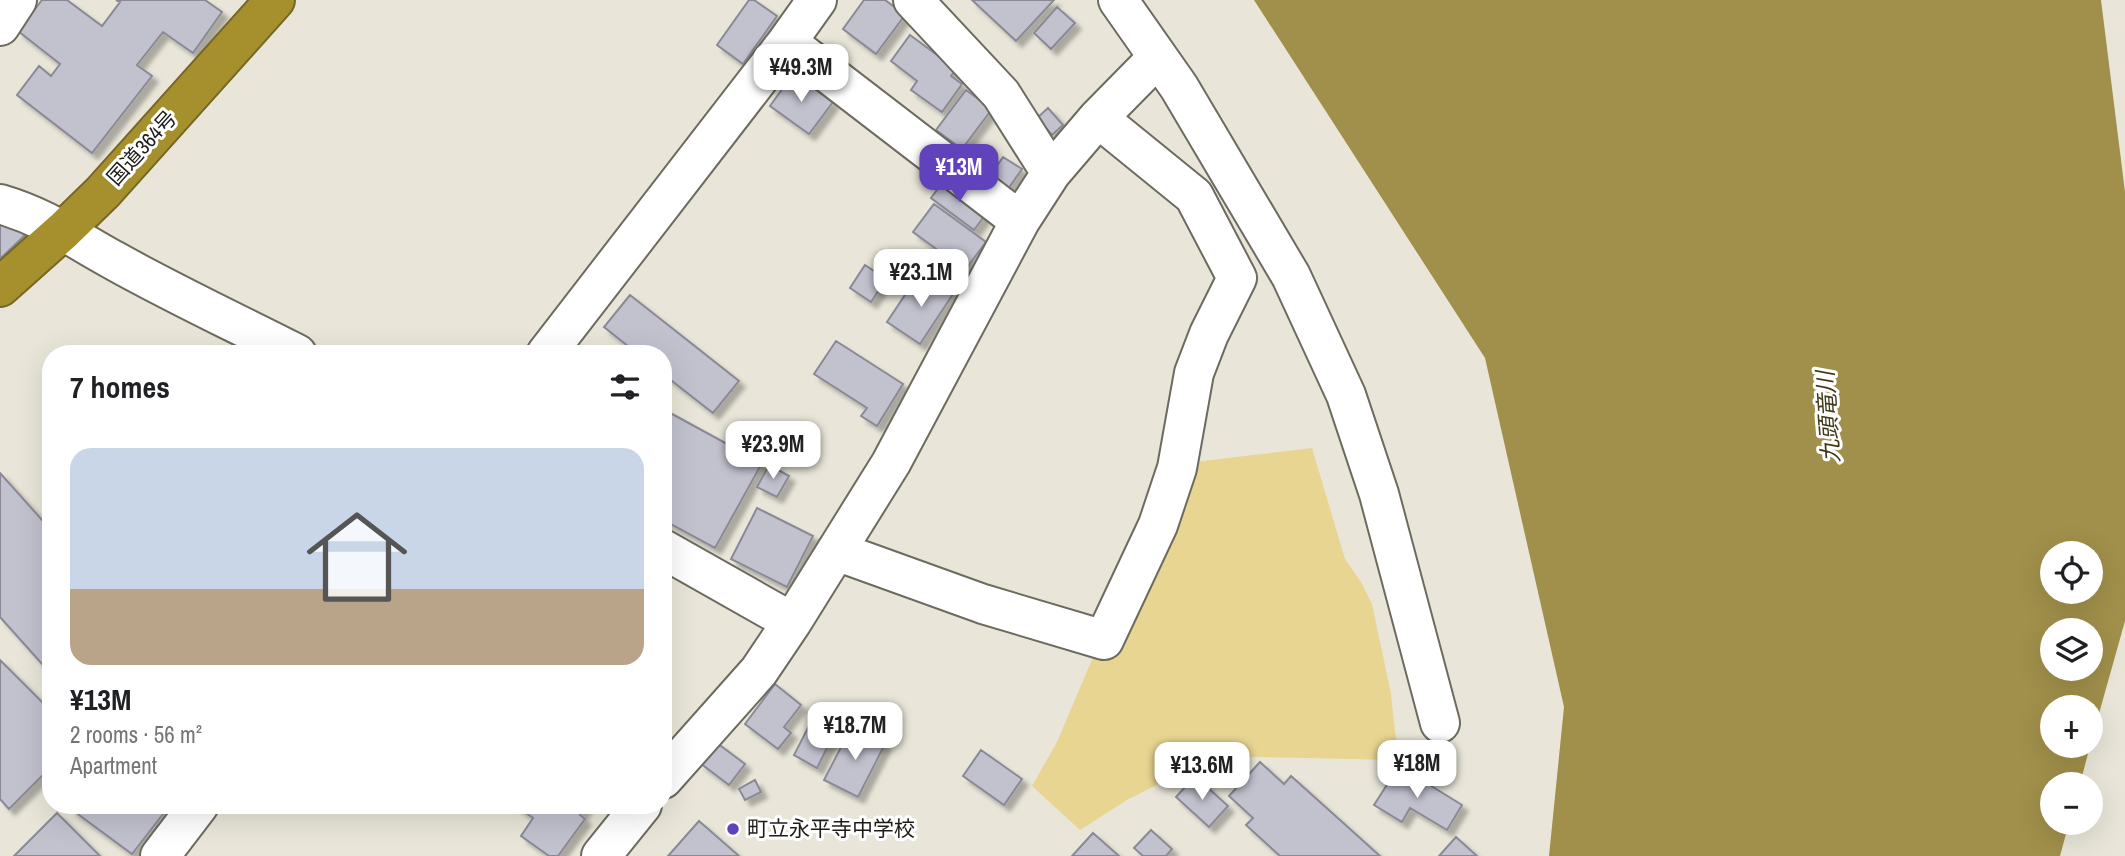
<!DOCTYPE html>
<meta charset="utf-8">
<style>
body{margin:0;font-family:"Archivo Narrow","Noto Sans JP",sans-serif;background:#f6f6f6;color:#202124;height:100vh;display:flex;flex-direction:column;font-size:26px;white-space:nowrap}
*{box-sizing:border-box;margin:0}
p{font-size:23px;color:#757577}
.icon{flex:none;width:38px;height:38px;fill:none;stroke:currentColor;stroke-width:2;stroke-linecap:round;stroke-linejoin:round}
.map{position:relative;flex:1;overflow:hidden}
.drawer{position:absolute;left:42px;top:345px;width:630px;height:469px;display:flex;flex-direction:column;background:#fff;border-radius:28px;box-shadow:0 7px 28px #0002}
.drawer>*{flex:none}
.fabs{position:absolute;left:2040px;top:541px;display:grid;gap:14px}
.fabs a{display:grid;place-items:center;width:63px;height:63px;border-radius:50%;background:#fff;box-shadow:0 7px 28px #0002;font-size:35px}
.price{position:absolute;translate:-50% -60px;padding:0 16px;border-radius:14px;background:#fff;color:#222;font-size:23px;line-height:46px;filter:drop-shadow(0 2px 4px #0008)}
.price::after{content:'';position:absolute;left:50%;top:42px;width:21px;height:16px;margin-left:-10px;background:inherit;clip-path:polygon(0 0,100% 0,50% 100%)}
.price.active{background:#6043bc;color:#fff}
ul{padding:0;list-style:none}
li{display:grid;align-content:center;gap:14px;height:371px;padding:0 28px}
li+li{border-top:2px solid #e0e0e0}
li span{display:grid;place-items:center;height:217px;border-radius:21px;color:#555}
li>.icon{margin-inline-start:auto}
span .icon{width:126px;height:126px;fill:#fffc;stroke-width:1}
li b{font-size:30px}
h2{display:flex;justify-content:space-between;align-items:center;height:84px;padding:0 28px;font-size:30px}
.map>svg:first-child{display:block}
.green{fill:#e7d591}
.water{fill:#a1904b;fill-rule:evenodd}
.building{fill:#c2c2cf;stroke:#8a8995;stroke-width:2;filter:url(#shadow)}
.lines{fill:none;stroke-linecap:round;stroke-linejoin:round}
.minor-casing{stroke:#6d6b5f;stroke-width:42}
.highway-casing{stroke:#766726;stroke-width:42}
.minor{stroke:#fff;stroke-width:38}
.highway{stroke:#a6902e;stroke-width:38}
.poi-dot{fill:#6043bc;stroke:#fff;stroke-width:2.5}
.labels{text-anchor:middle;stroke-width:6;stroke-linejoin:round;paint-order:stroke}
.street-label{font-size:21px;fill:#1c1b16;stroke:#fff}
.poi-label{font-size:21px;fill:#1c1b16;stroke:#fff;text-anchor:start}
.water-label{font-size:23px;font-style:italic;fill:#403818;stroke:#fff}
</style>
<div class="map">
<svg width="2125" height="856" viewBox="0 0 2125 856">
<defs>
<filter id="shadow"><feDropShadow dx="6" dy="6" stdDeviation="2" flood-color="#0004"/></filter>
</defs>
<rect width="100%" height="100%" fill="#e9e6d9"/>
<path class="green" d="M 1312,448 L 1345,559 L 1361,582 L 1372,604 L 1391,694 L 1398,760 L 1213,756 L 1127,800 L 1080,830 L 1032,786 L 1057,742 L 1096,650 L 1186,463 Z"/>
<path class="water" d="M 1254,0 L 2101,0 L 2125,192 L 2125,621 L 2091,742 L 2091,707 L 2053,707 L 2053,746 L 2090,746 L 2080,784 L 2053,784 L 2053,822 L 2069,823 L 2060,856 L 1549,856 L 1564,707 L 1485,358 ZM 2053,553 L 2091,553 L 2091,592 L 2053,592 ZM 2053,630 L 2091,630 L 2091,668 L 2053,668 Z"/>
<path class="building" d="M 42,0 L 67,0 L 102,26 L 120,2 L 116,0 L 205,0 L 222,12 L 193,53 L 163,32 L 137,65 L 152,76 L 92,153 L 17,95 L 39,66 L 51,76 L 60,64 L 18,31 Z
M 749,0 L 754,0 L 777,16 L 743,64 L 717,45 Z
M 864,0 L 885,0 L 905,15 L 876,54 L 843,29 Z
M 972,0 L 1054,0 L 1016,41 Z
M 1057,7 L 1075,23 L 1051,49 L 1034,33 Z
M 910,35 L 956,69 L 951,76 L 962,84 L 942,112 L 911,90 L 917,81 L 891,61 Z
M 794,73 L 833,102 L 809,134 L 770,106 Z
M 966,90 L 992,109 L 962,149 L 936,130 Z
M 1048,108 L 1063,125 L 1052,135 L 1037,118 Z
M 1003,157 L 1022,169 L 1008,189 L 990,176 Z
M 945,179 L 988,211 L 974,230 L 931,198 Z
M 934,204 L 986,242 L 965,270 L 913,232 Z
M 0,217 L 9,218 L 25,235 L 0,259 Z
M 865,265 L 886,279 L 871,302 L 850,288 Z
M 929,274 L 955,291 L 920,344 L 887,322 L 911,286 L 918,291 Z
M 630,295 L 739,381 L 713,413 L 663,374 L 663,354 L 638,354 L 604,327 Z
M 836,341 L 903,384 L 877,426 L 861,416 L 867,408 L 814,374 Z
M 663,409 L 762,463 L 715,548 L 663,520 Z
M 769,465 L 789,476 L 777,497 L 757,487 Z
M 0,473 L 51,530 L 51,674 L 0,617 Z
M 757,508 L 813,536 L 787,587 L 731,559 Z
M 0,660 L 51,711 L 51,767 L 9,809 L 0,799 Z
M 775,684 L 801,705 L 784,727 L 791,733 L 778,749 L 745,724 Z
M 814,716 L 837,728 L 817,768 L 794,755 Z
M 852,726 L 885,744 L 858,797 L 824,780 Z
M 717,743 L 745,764 L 729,785 L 700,763 Z
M 981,750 L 1022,779 L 1004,805 L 963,776 Z
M 1260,762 L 1284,784 L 1291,776 L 1380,856 L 1280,856 L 1246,825 L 1253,818 L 1229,796 Z
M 1399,766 L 1462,805 L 1447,830 L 1410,808 L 1402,822 L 1374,805 Z
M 1195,776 L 1228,806 L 1209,827 L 1176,797 Z
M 755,780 L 761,792 L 745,800 L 739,789 Z
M 74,805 L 170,805 L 132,854 L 71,809 Z
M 515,805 L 587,805 L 580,815 L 585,819 L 558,856 L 549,856 L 521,836 L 533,818 Z
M 57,813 L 100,856 L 14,856 Z
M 699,821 L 739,856 L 668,856 Z
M 1151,830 L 1172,849 L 1166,856 L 1143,856 L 1134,848 Z
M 1093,833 L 1119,856 L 1072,856 Z
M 1456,837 L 1477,856 L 1439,856 Z"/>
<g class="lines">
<defs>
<path id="minor" d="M 1118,0 L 1179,87 L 1291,276 L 1346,395 L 1379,494 L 1440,723
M 0,26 L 17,0
M 787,42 L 1020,221
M 1051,173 L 1098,118 L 1158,57
M 0,204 C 47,218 73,238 115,261 C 174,294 236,323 297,354
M 546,354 L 787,42 L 817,0
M 663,549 L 792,622
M 836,551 L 983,604 L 1104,640 L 1158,525 L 1177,468 L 1194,373 L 1209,334 L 1237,278 L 1194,196 L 1098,118
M 663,779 L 759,671 L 792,622 L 891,463 L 1020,221 L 1051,173 L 1001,94 L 913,0
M 160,856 L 199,805
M 601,856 L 642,805"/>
<path id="highway" d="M 0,287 L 64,230 L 103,192 L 275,0"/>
</defs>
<use href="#minor" class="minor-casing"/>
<use href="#highway" class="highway-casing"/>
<use href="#minor" class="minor"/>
<use href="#highway" class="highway"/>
</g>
<circle class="poi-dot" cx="733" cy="829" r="7"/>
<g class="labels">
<g class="street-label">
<text transform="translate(142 148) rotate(-48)" y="7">国道364号</text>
</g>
<g class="poi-label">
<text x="747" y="836">町立永平寺中学校</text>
</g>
<g class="water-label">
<text transform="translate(1828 417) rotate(-94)" y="8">九頭竜川</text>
</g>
</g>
</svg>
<div class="fabs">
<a><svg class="icon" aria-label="locate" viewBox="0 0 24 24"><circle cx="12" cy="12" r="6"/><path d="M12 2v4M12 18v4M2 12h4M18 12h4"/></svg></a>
<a><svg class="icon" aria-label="layers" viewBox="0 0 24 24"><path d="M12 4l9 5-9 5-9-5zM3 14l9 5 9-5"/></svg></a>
<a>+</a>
<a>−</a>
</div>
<b class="price" style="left:801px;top:104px">¥49.3M</b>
<b class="price active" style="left:959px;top:204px">¥13M</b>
<b class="price" style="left:921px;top:309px">¥23.1M</b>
<b class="price" style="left:773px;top:481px">¥23.9M</b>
<b class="price" style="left:855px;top:762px">¥18.7M</b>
<b class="price" style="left:1417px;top:800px">¥18M</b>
<b class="price" style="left:1202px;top:802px">¥13.6M</b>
<section class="drawer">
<h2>7 homes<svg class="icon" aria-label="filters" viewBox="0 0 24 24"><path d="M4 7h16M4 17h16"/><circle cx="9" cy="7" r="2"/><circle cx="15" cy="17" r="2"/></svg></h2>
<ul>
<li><span style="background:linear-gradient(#c9d6e8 65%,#b9a48a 0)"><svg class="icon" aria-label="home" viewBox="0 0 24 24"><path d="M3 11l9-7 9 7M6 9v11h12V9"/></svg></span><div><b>¥13M</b><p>2 rooms · 56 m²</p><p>Apartment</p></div></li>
</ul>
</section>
</div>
